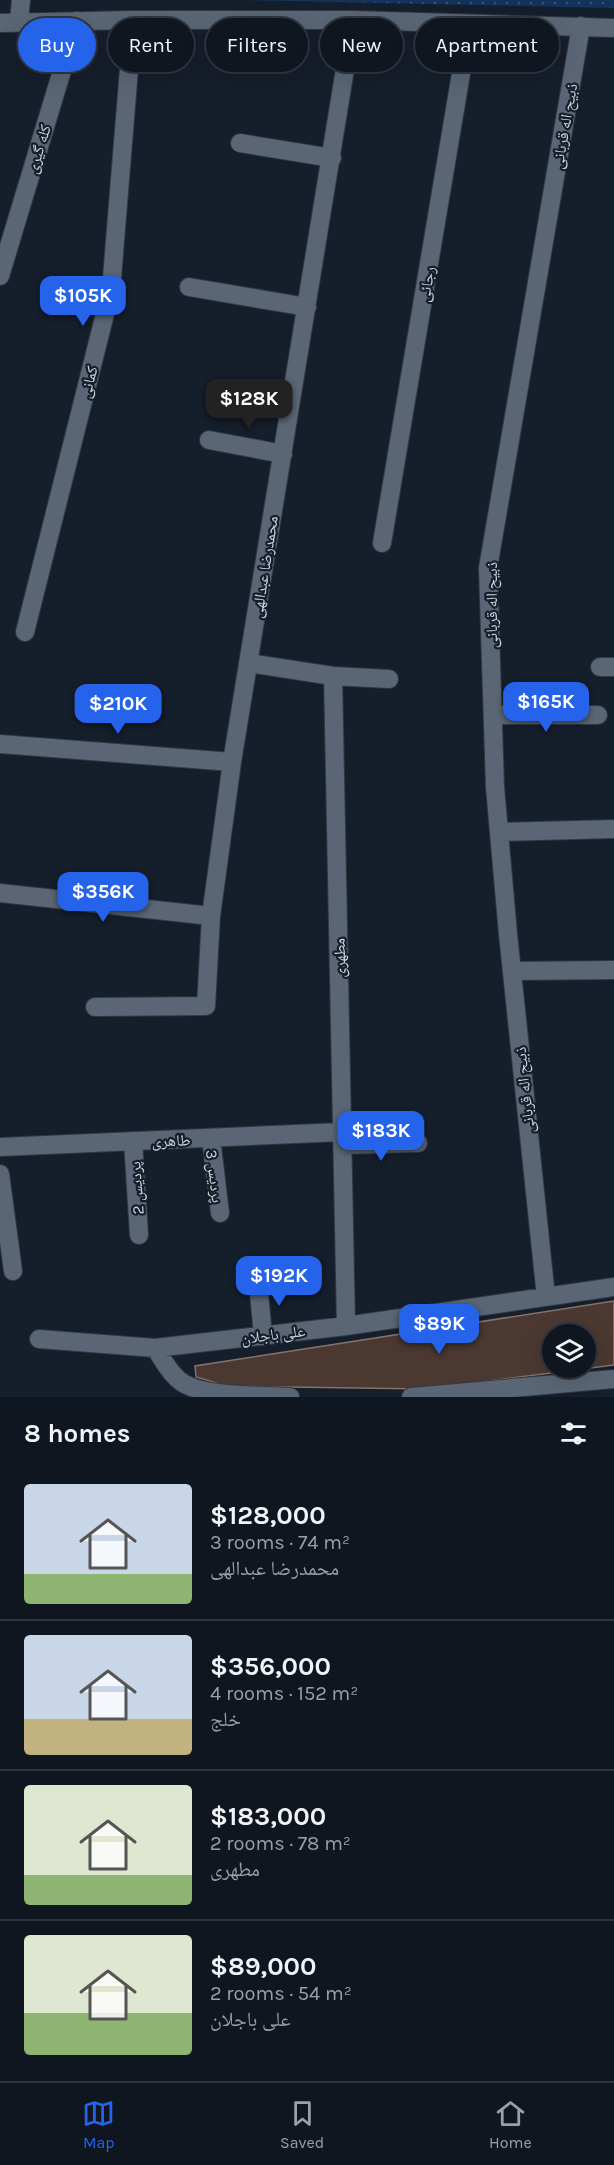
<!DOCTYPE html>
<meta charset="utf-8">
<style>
body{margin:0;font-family:Karla,"Noto Naskh Arabic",sans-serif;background:#191f29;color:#f1f3f6;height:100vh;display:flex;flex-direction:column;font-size:22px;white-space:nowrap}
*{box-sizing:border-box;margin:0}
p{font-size:20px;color:#9c9fa5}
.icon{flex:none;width:33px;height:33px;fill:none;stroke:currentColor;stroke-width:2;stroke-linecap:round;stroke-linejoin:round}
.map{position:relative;height:1397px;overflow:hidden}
.sheet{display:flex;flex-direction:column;background:#101620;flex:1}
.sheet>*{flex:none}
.guide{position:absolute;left:18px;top:18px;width:579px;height:54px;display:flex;gap:12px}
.controls{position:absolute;left:542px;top:1324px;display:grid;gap:12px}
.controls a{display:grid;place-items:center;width:54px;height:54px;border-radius:50%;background:#101620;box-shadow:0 6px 24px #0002,0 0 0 2px #30353e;font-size:30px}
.price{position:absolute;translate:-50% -51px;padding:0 14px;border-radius:12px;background:#2563eb;color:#fff;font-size:20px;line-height:39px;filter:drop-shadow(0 2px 3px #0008)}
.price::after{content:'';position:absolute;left:50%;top:36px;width:18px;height:14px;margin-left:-9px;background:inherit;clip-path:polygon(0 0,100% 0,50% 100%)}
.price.selected{background:#222;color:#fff}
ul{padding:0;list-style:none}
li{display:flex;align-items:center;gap:18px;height:150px;padding:0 24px}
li+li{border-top:2px solid #30353e}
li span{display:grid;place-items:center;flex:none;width:168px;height:120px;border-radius:6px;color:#555}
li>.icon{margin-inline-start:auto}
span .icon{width:72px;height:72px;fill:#fffc;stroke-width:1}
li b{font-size:26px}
h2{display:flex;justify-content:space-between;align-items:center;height:72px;padding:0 24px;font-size:26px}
.pill{padding:0 21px;border-radius:27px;background:#101620;box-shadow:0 6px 24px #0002,0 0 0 2px #30353e;font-size:21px;line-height:54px}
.pill.selected{background:#2563eb;color:#fff}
.tabs{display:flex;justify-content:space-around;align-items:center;height:84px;border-top:2px solid #30353e;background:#101620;font-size:16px;color:#9c9fa5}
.tabs a{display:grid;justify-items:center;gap:3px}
.tabs .selected{color:#2563eb}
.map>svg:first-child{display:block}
.park{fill:url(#park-dots)}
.building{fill:#4a3831;stroke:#87726b;stroke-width:1.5;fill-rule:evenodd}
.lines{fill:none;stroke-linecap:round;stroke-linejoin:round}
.street-casing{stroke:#323843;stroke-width:20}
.secondary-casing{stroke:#323843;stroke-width:20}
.street{stroke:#5a6675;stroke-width:18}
.secondary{stroke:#5a6675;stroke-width:18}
.labels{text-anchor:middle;stroke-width:4.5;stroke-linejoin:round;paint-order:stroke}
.street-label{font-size:16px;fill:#cbd2db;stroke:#151e2b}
</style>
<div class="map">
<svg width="614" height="1397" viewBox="0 0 614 1397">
<defs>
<pattern id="park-dots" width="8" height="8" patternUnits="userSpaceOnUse" patternTransform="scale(1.5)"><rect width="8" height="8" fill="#13335c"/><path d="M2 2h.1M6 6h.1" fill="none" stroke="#345073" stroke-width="1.8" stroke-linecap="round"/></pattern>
</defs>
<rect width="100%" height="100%" fill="#151e2b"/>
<path class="park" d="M 247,0 L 614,0 L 614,8 Z"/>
<path class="building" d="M 614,1301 L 614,1365 L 426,1389 L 227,1386 L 196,1377 L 195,1366 ZM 552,1335 L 585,1335 L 585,1368 L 552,1368 Z"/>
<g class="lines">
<defs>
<path id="street" d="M 19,22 L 21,0
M 240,143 L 332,158
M 0,276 L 77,21
M 189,287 L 307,307
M 209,440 L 283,454
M 382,543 L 469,26
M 25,632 L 111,290 L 133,20
M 248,663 L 333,676 L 389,679
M 600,667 L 614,667
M 333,676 L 346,1326
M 493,715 L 598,715
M 0,744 L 232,762
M 499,832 L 614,829
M 0,893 L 211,916
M 512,971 L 613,970
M 95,1007 L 206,1006 L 211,916 L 232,762 L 353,20
M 211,1138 L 220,1213
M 133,1141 L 139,1235
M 343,1145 L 418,1143
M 0,1147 L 342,1132
M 0,1174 L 13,1271
M 258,1282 L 263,1336
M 546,1297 L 508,934 L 495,787 L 488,568 L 581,26
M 39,1339 L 155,1348 L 346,1326 L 614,1287
M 155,1348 C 164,1361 173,1380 189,1386 C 215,1397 261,1395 290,1397
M 411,1397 L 614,1379"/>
<path id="secondary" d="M 0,23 L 133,20 L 353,20 L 614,28"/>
</defs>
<use href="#street" class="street-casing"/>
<use href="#secondary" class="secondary-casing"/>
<use href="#street" class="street"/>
<use href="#secondary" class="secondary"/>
</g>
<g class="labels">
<g class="street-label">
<text transform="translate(564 126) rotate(-80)" y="6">ذبیح اله قربانی</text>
<text transform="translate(38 149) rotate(-73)" y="6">کله گیری</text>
<text transform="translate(426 284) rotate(-80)" y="6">رجائی</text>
<text transform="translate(88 382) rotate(-76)" y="6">کمانی</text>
<text transform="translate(264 567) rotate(-81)" y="6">محمدرضا عبدالهی</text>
<text transform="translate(491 605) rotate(-90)" y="6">ذبیح اله قربانی</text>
<text transform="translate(339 958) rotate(-91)" y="6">مطهری</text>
<text transform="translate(524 1090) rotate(-96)" y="6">ذبیح اله قربانی</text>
<text transform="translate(171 1140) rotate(-2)" y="6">طاهری</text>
<text transform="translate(215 1176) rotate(83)" y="6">پردیس 3</text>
<text transform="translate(136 1188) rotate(-94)" y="6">پردیس 2</text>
<text transform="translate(273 1334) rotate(-7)" y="6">علی باجلان</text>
</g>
</g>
</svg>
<div class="controls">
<a><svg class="icon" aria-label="layers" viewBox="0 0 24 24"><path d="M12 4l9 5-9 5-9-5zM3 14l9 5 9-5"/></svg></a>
</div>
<b class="price" style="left:83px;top:327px">$105K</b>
<b class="price selected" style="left:249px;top:430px">$128K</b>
<b class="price" style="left:546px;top:733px">$165K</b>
<b class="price" style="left:118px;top:735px">$210K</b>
<b class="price" style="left:103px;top:923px">$356K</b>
<b class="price" style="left:381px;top:1162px">$183K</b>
<b class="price" style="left:279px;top:1307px">$192K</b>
<b class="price" style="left:439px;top:1355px">$89K</b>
<div class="guide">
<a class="pill selected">Buy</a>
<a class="pill">Rent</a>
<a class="pill">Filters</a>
<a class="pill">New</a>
<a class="pill">Apartment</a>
</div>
</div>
<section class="sheet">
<h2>8 homes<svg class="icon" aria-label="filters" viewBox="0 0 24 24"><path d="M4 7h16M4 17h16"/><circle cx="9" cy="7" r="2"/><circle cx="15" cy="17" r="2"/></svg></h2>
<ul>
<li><span style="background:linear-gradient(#c9d6e8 75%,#8fb573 0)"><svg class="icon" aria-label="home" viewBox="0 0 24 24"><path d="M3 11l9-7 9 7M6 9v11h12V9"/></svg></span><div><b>$128,000</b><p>3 rooms · 74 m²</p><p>محمدرضا عبدالهی</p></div></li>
<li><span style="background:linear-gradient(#c9d6e8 70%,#c2b280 0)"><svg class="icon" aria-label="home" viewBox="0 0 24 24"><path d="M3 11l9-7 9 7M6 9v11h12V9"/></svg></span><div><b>$356,000</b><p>4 rooms · 152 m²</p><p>خلج</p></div></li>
<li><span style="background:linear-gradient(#dfe7d0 75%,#8fb573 0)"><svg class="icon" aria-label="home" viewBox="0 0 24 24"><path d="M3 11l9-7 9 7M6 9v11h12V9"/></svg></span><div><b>$183,000</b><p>2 rooms · 78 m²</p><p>مطهری</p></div></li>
<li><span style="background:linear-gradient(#dfe7d0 65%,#8fb573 0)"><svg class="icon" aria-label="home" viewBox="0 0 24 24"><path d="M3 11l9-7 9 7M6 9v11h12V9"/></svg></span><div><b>$89,000</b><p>2 rooms · 54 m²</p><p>علی باجلان</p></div></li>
</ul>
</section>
<nav class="tabs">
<a class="selected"><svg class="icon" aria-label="map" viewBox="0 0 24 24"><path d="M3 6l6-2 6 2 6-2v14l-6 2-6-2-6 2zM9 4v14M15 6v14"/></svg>Map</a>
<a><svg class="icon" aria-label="saved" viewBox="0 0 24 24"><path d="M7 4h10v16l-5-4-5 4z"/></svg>Saved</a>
<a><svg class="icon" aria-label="home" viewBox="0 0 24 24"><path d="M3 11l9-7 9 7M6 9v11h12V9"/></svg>Home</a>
</nav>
